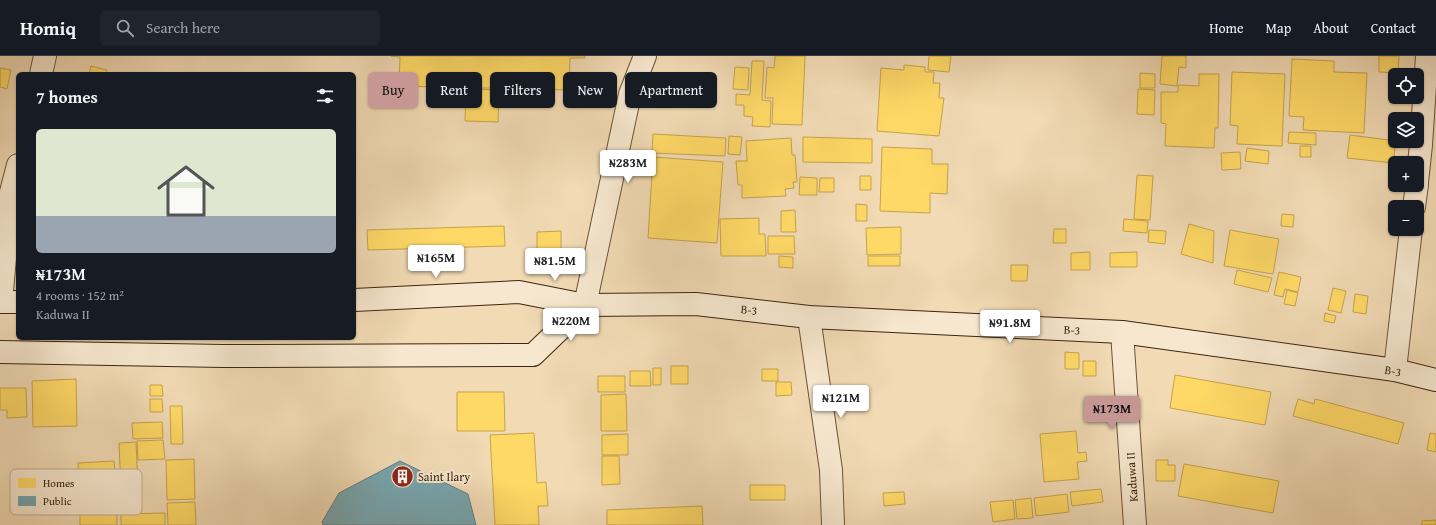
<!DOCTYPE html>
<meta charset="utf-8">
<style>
body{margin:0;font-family:"Gentium Book Plus",serif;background:#20242c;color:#f1f3f6;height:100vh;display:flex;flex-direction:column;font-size:15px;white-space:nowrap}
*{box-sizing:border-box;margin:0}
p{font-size:13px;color:#9ea1a6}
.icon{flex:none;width:22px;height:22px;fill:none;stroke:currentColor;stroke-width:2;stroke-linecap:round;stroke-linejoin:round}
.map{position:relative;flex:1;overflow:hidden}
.panel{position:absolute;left:16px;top:16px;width:340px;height:268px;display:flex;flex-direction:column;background:#171b24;border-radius:6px;box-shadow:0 1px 3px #0004}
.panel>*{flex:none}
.top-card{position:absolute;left:368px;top:16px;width:380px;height:36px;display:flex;gap:8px}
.tools{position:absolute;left:1388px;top:12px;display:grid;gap:8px}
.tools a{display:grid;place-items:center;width:36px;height:36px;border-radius:6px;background:#171b24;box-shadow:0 1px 3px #0004;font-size:20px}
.price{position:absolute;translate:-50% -34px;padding:0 9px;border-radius:4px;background:#fff;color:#222;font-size:13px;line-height:26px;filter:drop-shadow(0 1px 2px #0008)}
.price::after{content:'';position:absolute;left:50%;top:24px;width:12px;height:9px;margin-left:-6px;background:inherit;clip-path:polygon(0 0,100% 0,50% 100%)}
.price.current{background:#c59692;color:#111}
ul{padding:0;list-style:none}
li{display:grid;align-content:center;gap:8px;height:212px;padding:0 20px}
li+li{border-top:1px solid #363941}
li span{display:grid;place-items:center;height:124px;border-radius:6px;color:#555}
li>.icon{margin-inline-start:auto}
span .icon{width:72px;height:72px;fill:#fffc;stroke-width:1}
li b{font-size:17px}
h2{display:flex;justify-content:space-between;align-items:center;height:48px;padding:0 20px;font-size:17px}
.tag{padding:0 14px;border-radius:6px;background:#171b24;box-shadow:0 1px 3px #0004;font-size:14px;line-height:36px}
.tag.current{background:#c59692;color:#111}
header{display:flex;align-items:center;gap:24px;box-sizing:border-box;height:56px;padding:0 20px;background:#171b24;border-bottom:1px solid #363941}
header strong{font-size:19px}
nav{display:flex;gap:22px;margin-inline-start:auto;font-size:14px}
.search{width:280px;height:36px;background:#20242c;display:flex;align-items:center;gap:10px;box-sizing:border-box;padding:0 14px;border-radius:6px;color:#9ea1a6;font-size:15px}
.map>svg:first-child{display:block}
.homes{fill:#ffd966;stroke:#c5a34c}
.public{fill:#76a5af;stroke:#657f80}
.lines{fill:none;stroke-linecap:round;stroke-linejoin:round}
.street-casing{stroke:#6b523a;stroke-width:24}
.secondary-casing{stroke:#3e2511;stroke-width:24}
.street{stroke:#f6e7ce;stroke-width:22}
.secondary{stroke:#f6e7ce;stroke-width:22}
.labels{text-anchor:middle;stroke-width:4;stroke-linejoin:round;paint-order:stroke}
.street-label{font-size:12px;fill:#3e2511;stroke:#f6e7ce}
.poi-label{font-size:12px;fill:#3e2511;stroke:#f6e7ce;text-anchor:start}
.key{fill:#f6e7ce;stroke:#bfad95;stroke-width:1}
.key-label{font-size:11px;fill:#3e2511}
</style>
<header>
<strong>Homiq</strong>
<div class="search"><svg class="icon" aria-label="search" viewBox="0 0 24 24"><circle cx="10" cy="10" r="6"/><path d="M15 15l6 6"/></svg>Search here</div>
<nav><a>Home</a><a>Map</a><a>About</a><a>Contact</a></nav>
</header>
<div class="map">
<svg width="1436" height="469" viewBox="0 0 1436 469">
<rect width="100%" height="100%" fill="#f1dab4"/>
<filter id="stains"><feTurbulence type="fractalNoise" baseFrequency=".005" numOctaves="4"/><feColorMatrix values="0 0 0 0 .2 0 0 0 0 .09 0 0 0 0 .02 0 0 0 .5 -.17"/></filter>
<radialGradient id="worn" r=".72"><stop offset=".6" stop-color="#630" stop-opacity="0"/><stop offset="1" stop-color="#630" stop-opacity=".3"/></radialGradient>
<path class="homes" d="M 391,0 L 585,0 L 585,2 L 570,2 L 569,34 L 399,30 L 400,1 Z
M 775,0 L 805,0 L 802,69 L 772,68 L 773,42 L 765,42 L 767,11 L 774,12 Z
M 929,0 L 951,0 L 949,16 L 928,14 Z
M 1162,0 L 1186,0 L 1186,12 L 1179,11 L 1177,30 L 1160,28 Z
M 1379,0 L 1399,0 L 1398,17 L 1379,16 Z
M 1292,3 L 1334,5 L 1334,16 L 1367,17 L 1364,77 L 1303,74 L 1304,61 L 1289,60 Z
M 752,5 L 764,5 L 762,44 L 771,45 L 770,71 L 752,70 L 753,61 L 744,60 L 744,49 L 736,49 L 736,38 L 750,39 Z
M 904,9 L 925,11 L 925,16 L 934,16 L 933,27 L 940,27 L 939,42 L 944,42 L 939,80 L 877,75 L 881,12 L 904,14 Z
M 91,10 L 107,14 L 106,18 L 89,18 Z
M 735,11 L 749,12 L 748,34 L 733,33 Z
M 0,12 L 11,14 L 7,33 L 0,31 Z
M 1232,16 L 1285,18 L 1282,90 L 1237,88 L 1238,70 L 1230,69 Z
M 1140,17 L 1155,18 L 1155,32 L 1140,32 Z
M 1199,18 L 1219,18 L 1218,72 L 1215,72 L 1214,92 L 1165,90 L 1166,68 L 1161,67 L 1161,36 L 1178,36 L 1178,29 L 1199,30 Z
M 466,33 L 499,34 L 498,66 L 465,65 Z
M 1138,33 L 1155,34 L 1154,59 L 1137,58 Z
M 1289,76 L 1316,77 L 1316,89 L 1288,87 Z
M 653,78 L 726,82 L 725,100 L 652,97 Z
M 1350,79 L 1396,85 L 1393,107 L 1347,102 Z
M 729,80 L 742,81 L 740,99 L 728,98 Z
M 803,81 L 872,83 L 872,107 L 803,106 Z
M 791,82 L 792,99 L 795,99 L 797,126 L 793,126 L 794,132 L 785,133 L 786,140 L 742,142 L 742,129 L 738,129 L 736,105 L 747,105 L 746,85 Z
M 1300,90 L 1311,90 L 1311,101 L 1300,101 Z
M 882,91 L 932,93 L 932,108 L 948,108 L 947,138 L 930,137 L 930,157 L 880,155 Z
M 1247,92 L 1269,95 L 1268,108 L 1245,105 Z
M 1240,96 L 1241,113 L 1222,114 L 1221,97 Z
M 653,101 L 723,106 L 717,187 L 648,182 Z
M 1137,119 L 1153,120 L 1150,164 L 1134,163 Z
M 860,120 L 871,120 L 871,134 L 860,134 Z
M 800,121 L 817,122 L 817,139 L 799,139 Z
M 820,122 L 834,122 L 834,136 L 819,136 Z
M 856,148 L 867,149 L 867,165 L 856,165 Z
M 795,154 L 796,176 L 781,176 L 781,155 Z
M 1282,158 L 1294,159 L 1293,171 L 1281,170 Z
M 759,162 L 759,178 L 765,178 L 766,200 L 721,200 L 720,163 Z
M 1124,163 L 1148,165 L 1147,177 L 1123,175 Z
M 1189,168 L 1214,175 L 1213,207 L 1181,198 Z
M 504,170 L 505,190 L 368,194 L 367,174 Z
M 901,171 L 901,198 L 867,199 L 866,172 Z
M 1054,173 L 1066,173 L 1066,187 L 1053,187 Z
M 1149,174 L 1166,175 L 1165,188 L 1148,186 Z
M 1230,174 L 1279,183 L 1273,218 L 1224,210 Z
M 561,175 L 561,195 L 537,195 L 537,176 Z
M 768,180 L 794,180 L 795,198 L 768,198 Z
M 1090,196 L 1090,214 L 1071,214 L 1071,197 Z
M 1137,196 L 1137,211 L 1110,211 L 1110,197 Z
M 779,200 L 793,201 L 793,212 L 779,211 Z
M 868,200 L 900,200 L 900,210 L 868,210 Z
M 1011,209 L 1028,209 L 1027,225 L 1011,225 Z
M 1237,214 L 1272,222 L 1268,236 L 1234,228 Z
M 1279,216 L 1301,221 L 1298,236 L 1285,233 L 1283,241 L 1274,239 Z
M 1333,232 L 1346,235 L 1341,257 L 1328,254 Z
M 1287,234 L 1298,237 L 1295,250 L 1284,248 Z
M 1355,238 L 1368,240 L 1366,258 L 1353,256 Z
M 1325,257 L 1336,260 L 1334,267 L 1324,265 Z
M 1065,296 L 1079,297 L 1079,313 L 1065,313 Z
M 1083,305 L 1096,305 L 1096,320 L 1083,320 Z
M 671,310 L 688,310 L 688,328 L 671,328 Z
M 653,312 L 661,312 L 661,329 L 653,329 Z
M 762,313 L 778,313 L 778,325 L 762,325 Z
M 630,315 L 650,315 L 651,330 L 630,330 Z
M 1175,319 L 1271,336 L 1265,369 L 1170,352 Z
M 598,320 L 625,320 L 625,336 L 598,336 Z
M 76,323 L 77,370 L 33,371 L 32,325 Z
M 776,326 L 791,326 L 792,339 L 776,340 Z
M 150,329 L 162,329 L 163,340 L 150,340 Z
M 0,332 L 26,332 L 27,361 L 7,362 L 7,354 L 0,354 Z
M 457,336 L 504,336 L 505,375 L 457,375 Z
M 626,338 L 627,375 L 601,375 L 601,339 Z
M 150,343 L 162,343 L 163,356 L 150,356 Z
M 1298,343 L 1314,348 L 1315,343 L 1404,367 L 1398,388 L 1293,360 Z
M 170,350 L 182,350 L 183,388 L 171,388 Z
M 162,366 L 163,382 L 133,383 L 132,367 Z
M 1076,375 L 1078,397 L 1086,396 L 1087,405 L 1077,406 L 1079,423 L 1044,426 L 1040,378 Z
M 534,377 L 537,427 L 546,426 L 548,450 L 538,450 L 539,469 L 495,469 L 490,379 Z
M 1430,377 L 1436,378 L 1436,396 L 1427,394 Z
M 628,378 L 628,399 L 602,399 L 602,379 Z
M 163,384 L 165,403 L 138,404 L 137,385 Z
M 136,386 L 138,431 L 121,433 L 119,387 Z
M 602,400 L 619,400 L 620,428 L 602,429 Z
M 194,403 L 195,443 L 167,444 L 166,404 Z
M 1156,404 L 1168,404 L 1168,409 L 1175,409 L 1175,425 L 1156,425 Z
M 114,405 L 116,432 L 79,434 L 78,407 Z
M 1184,408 L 1279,425 L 1273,457 L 1178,440 Z
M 750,429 L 785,429 L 785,444 L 750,444 Z
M 1101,433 L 1103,446 L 1072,450 L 1070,436 Z
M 904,436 L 905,448 L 884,450 L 883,437 Z
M 1067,438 L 1069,456 L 1036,460 L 1034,442 Z
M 1031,442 L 1033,462 L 1017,463 L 1015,444 Z
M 1013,444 L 1015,463 L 993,466 L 990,446 Z
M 195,446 L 196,469 L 168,469 L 167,447 Z
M 702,450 L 703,469 L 607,469 L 607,454 Z
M 117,454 L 117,469 L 80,469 L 80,455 Z
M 165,457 L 165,469 L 121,469 L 121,458 Z
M 1436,464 L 1436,469 L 1422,469 L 1422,465 Z"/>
<path class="public" d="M 400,405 L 468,438 L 476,469 L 323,469 L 322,466 L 339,437 Z"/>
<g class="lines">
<defs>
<path id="street" d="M 41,18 L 45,0
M 1417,126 L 1421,89 L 1427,0
M 1414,151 L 1417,129
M 1,246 L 11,136 L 18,109
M 585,249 L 630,38 L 645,0
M 809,261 L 831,414 L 833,469
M 1122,276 L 1135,469
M 1395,314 L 1411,173"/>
<path id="secondary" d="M 354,244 L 519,236 L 585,249 L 696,248 L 809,261 L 1122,276 L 1395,314 L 1436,324
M 0,246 L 18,246
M 0,296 L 223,300 L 533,299 L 585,249"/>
</defs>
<use href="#street" class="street-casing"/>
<use href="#secondary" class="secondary-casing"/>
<use href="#street" class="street"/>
<use href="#secondary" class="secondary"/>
</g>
<defs>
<symbol id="building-disc" viewBox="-11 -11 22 22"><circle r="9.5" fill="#8f2418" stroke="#f6e7ce"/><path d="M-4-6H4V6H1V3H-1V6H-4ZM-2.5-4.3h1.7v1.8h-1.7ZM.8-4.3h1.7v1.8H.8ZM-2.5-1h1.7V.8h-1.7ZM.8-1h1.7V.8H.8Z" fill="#fff"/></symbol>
</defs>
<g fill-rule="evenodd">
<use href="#building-disc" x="390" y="408" width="25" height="25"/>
</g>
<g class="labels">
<g class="street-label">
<text transform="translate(749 254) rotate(7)" y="4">B-3</text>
<text transform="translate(1072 274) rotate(3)" y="4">B-3</text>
<text transform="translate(1393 315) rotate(10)" y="4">B-3</text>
<text transform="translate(1132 421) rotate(-94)" y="4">Kaduwa II</text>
</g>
<g class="poi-label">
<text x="418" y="425">Saint Ilary</text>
</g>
</g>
<rect x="10" y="413" width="132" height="46" rx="6" class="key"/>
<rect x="18" y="422" width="18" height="10" fill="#ffd966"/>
<rect x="18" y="440" width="18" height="10" fill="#76a5af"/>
<g class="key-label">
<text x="43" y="431">Homes</text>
<text x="43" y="449">Public</text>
</g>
<rect width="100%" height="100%" filter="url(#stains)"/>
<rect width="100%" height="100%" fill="url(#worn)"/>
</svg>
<div class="tools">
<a><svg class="icon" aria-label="locate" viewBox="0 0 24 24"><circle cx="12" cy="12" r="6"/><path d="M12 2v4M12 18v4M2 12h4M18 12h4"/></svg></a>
<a><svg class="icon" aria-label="layers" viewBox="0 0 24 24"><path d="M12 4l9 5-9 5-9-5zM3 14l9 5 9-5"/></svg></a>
<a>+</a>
<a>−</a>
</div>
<b class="price" style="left:628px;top:128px">₦283M</b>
<b class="price" style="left:436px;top:223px">₦165M</b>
<b class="price" style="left:555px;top:226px">₦81.5M</b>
<b class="price" style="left:571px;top:286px">₦220M</b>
<b class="price" style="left:1010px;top:288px">₦91.8M</b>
<b class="price" style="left:841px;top:363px">₦121M</b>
<b class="price current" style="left:1112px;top:374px">₦173M</b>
<div class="top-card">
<a class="tag current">Buy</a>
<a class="tag">Rent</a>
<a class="tag">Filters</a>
<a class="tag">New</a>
<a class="tag">Apartment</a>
</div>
<section class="panel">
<h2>7 homes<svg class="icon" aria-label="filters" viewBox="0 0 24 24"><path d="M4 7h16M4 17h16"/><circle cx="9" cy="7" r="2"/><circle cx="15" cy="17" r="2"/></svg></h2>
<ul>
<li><span style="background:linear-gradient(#dfe7d0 70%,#9aa5b1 0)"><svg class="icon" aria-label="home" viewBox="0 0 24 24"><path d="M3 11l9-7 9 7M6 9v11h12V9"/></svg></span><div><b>₦173M</b><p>4 rooms · 152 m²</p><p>Kaduwa II</p></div></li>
</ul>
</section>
</div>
